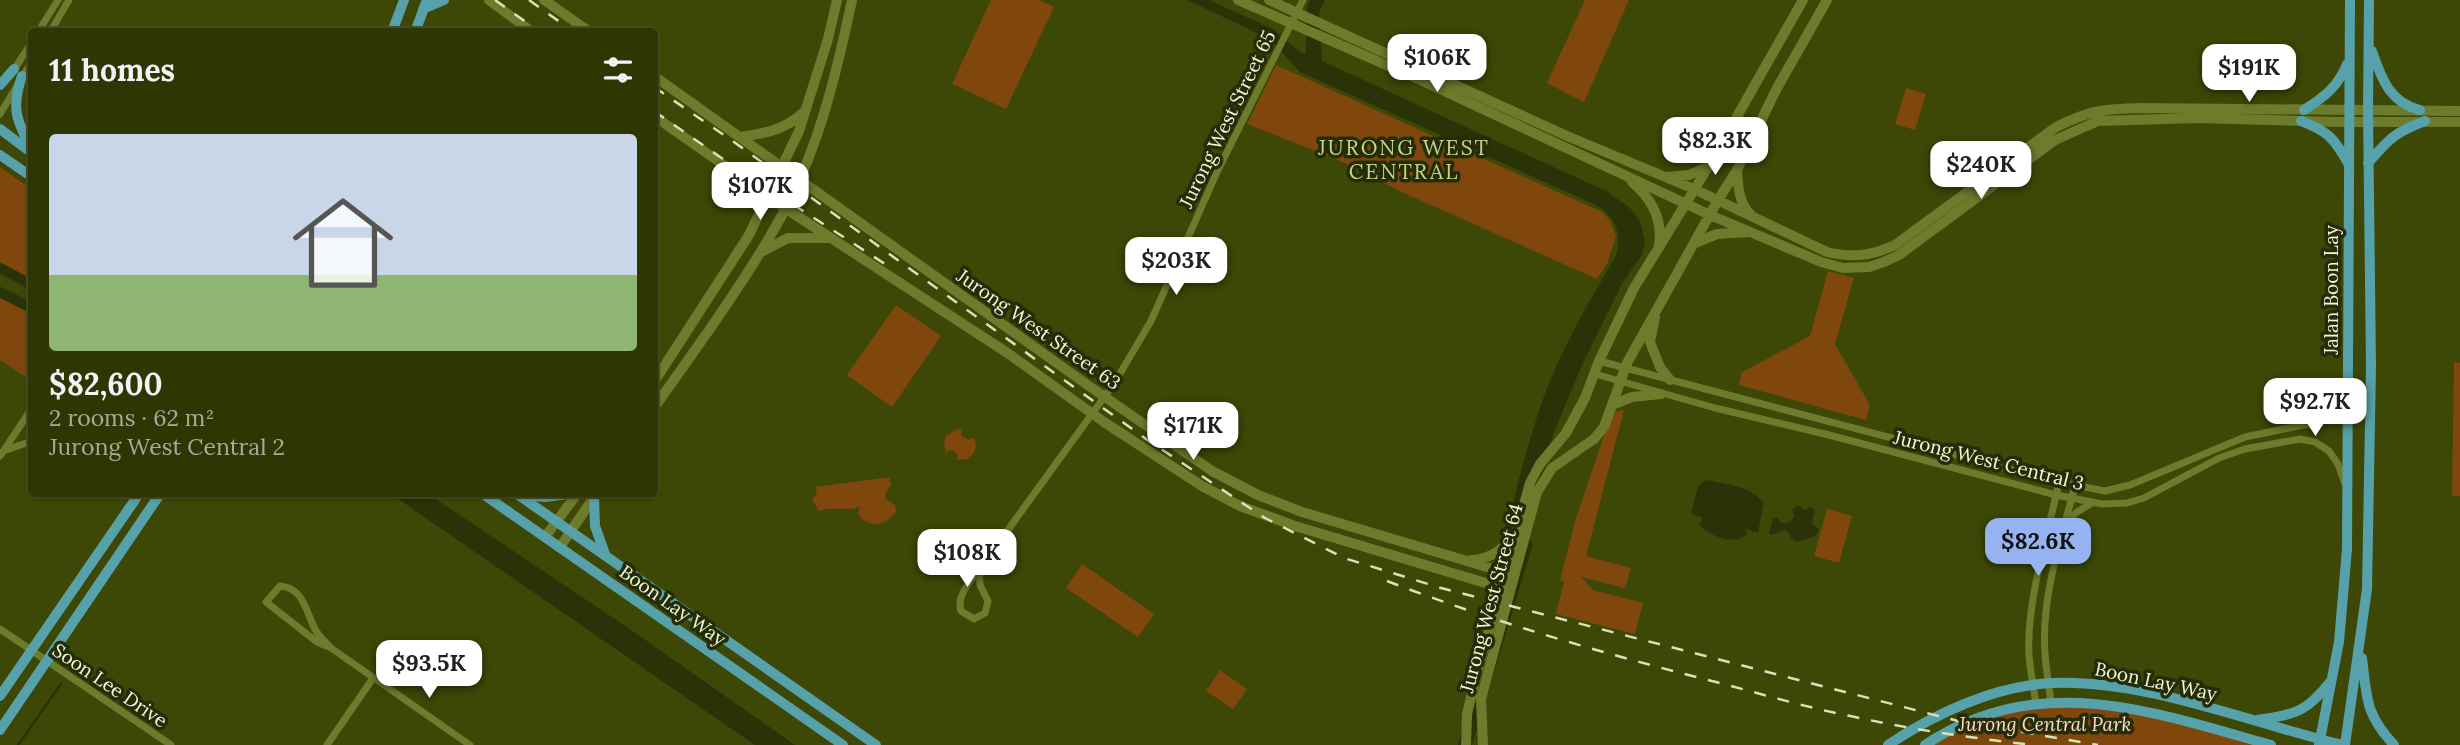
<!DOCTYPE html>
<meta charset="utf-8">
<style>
body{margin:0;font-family:Lora,serif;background:#363e0e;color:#f1f3f6;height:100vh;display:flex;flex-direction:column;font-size:26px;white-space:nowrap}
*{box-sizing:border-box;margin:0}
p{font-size:23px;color:#a7ab9a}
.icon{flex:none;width:38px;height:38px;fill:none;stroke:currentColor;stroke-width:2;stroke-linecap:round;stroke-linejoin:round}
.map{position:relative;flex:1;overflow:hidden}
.drawer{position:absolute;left:28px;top:28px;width:630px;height:469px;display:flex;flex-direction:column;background:#2e3604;border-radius:7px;box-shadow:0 2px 5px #0004,0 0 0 2px #495026}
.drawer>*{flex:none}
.price{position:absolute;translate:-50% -60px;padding:0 16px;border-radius:14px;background:#fff;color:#222;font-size:23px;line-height:46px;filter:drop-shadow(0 2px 4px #0008)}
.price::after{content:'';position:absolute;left:50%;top:42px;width:21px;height:16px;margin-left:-10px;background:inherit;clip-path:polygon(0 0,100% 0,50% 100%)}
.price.current{background:#95b2f1;color:#111}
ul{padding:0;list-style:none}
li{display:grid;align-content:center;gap:14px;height:371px;padding:0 21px}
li+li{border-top:2px solid #495026}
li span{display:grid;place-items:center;height:217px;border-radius:7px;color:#555}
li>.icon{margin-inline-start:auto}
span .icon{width:126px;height:126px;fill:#fffc;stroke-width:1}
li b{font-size:30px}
h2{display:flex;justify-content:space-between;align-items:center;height:84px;padding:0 21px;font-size:30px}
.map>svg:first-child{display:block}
.green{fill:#7f470c}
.water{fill:#2a3208}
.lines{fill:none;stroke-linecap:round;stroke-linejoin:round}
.stream{stroke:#2a3208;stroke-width:2.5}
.canal{stroke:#2a3208;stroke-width:10}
.street{stroke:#6d7c2c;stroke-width:7}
.secondary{stroke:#6d7c2c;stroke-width:10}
.primary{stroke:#57a1aa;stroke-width:10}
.rail{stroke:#d8e2b7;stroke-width:2.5;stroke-dasharray:12 12;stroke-linecap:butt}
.labels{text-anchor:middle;stroke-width:7;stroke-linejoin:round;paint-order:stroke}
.street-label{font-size:19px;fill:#f0fad2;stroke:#252c0a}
.park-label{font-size:19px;font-style:italic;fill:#ffdbc0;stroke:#252c0a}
.neighbourhood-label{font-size:21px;letter-spacing:2px;fill:#c3d685;stroke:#252c0a}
</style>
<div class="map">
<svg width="2460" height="745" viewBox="0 0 2460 745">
<rect width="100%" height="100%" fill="#3d4806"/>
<path class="green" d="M 991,0 L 1039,0 L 1054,7 L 1006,109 L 952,84 Z
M 1585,0 L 1629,0 L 1584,102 L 1547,83 Z
M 1276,65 L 1602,212 L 1609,219 L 1616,236 L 1607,264 L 1597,279 L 1404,193 L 1338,160 L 1247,124 Z
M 1906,88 L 1926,94 L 1915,130 L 1895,124 Z
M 0,167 L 31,189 L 31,281 L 0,264 Z
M 1828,271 L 1854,278 L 1835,344 L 1870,405 L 1866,420 L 1739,385 L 1742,372 L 1810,336 Z
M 0,298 L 31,314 L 32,378 L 30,380 L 0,360 Z
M 896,305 L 941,336 L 892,407 L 847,375 Z
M 2454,362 L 2460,363 L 2460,496 L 2452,496 Z
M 1624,410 L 1586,556 L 1631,568 L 1625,588 L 1581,577 L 1593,590 L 1643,603 L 1635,634 L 1556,614 L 1564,582 L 1560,580 L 1576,518 L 1612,412 Z
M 957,429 L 962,429 L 961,435 L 968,440 L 974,437 L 976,446 L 974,453 L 967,459 L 957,460 L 958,454 L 951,450 L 946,452 L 944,444 L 946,436 Z
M 891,477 L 889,481 L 892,483 L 885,494 L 886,499 L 895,505 L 896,511 C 887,526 869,529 858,514 L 860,507 C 844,512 834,505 819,511 L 812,499 L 817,494 L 815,487 Z
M 1827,509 L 1852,516 L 1839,563 L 1814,556 Z
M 1082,564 L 1154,614 L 1138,637 L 1066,588 Z
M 1220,670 L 1247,689 L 1233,709 L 1206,691 Z
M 2051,702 L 2165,718 L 2252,745 L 1929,745 L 1967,725 Z"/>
<path class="water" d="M 1187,0 L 1209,0 L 1273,29 L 1300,52 L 1306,54 L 1307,6 L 1310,0 L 1325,0 L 1319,12 L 1322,61 L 1606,191 L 1629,207 L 1635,214 L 1641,224 L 1645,242 L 1642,255 L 1623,282 L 1582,365 L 1555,430 L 1547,453 L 1527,536 L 1533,544 L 1472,745 L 1458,745 C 1488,638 1502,526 1536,420 C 1554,362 1584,309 1615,258 C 1623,236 1616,216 1596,205 L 1300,72 L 1270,39 Z
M 1706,480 C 1727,484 1748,486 1764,502 L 1758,533 L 1746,529 L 1747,535 C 1733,545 1710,537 1699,524 L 1703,518 L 1691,514 L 1698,486 Z
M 391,494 L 428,494 L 624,625 L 795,745 L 755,745 Z
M 1798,505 L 1805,510 L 1810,507 L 1815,510 L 1812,523 L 1819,530 L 1816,536 L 1797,542 L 1791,539 L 1788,532 L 1784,530 L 1772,535 L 1769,533 L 1773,518 L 1777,517 L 1782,523 L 1790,522 L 1794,516 L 1792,510 Z"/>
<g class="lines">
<path class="stream" d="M 18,745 L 61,684"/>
<path class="canal" d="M 0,268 L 32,285
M 0,292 L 32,308"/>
<path class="street" d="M 38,32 L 58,0
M 50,32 L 69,0
M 13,71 L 32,42
M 0,114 L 32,61
M 1599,361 L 2059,482 L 2105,491 L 2130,485 L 2245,437 L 2318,422 L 2331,415 L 2348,395
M 1595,374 L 1715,408 L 1829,435 L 2056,495 L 2102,504 L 2127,503 L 2144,498 L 2219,458 L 2245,449 L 2300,439 L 2315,442 L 2329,451 L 2338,464 L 2345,484
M 6,450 L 32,441
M 0,456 L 32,408
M 2066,523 L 2077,512 L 2092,503
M 979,570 L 980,585 L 988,601 L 985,613 L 974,619 L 961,611 C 956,596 970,582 979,570 L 1115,382 L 1151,321 L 1217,172 L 1303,0
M 0,629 L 171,745
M 331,648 C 326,643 320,637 316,631 C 306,614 305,588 280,586 L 266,602 L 317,642 L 331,648 L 470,745
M 2051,702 C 2049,686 2046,669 2045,653 C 2041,597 2061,539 2075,486
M 2036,704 C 2034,688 2030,671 2029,655 C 2026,602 2048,535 2059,482
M 327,745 L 373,678"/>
<path class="secondary" d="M 489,0 L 532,32
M 544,0 L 590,32
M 1238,0 L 1425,82 L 1710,215 L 1821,262 L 1843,268 L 1869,267 L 1884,262 L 1899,255 L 2055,140 L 2098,121 L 2198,118 L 2338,122 L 2460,122
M 1269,0 L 1567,136 L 1694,189 L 1827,252 C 1852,258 1871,256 1895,245 L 2056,127 C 2091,110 2102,109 2141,108 L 2460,111
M 654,76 L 1089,386 L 1212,471 L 1258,495 L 1302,512 L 1514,575
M 654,116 L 791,212 L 1006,352 L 1104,422 L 1202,486 L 1240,506 L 1295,526 L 1509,590
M 741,137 C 766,133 785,130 804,112
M 1737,171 C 1738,186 1739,204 1751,215
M 1666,177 L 1689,175 L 1705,168
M 1632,182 C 1652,199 1663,219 1659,245
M 1695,243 L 1717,234 L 1749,232
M 763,251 L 788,238 L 829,238
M 1655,317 L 1650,342 L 1660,367 L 1670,380
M 654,382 L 749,235 L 799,131 L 828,39 L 837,0
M 1612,405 L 1632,397 L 1661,394
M 654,408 C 700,343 748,278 786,208 C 820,143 837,71 852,0
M 545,537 L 577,494
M 560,547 L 596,494
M 1471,560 C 1488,560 1501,551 1512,538
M 1466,745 L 1467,714 L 1476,677 L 1530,483 L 1540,464 L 1566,433 L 1585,398 L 1599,361 L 1634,288 L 1710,164 L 1803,0
M 1483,745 L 1481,699 L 1537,492 L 1552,468 L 1594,439 L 1604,427 L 1627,363 L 1718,200 L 1737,170 L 1776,90 L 1827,0"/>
<path class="primary" d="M 423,9 L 444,0
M 392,32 L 404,0
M 415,32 L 427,0
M 2372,51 C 2381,78 2390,103 2420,110
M 22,76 C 11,107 16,121 32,149
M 0,85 L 14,69
M 2304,110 C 2324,97 2338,87 2347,64
M 2301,121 C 2328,131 2335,139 2349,165
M 0,129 L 32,153
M 0,155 L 32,177
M 2368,163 C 2389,139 2395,132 2425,121
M 483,494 L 843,745
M 517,494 L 876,745
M 521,495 L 546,497 L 567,494
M 594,496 L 595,526 L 605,554
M 2362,658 C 2367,698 2365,714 2394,745
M 0,696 L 139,494
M 2257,720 C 2295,714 2306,713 2330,682
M 0,730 L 160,494
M 1888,745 C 1934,714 1994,686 2051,683 C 2146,679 2250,723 2343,745
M 1925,745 C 2039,669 2152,712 2271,745
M 2319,745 L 2339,642 L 2347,549 L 2350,0
M 2345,745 L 2367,589 L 2371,366 L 2368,110 L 2369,0"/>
<path class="rail" d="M 495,0 L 540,32
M 529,0 L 574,32
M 654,87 L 734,142 L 1146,439 L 1265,518 L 1344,558 L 1441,588 L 1958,721 L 2098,745
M 654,111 L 723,159 L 885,264
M 1387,581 C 1494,622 1605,654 1716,682 C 1762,694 1808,708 1855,717 C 1914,730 1973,738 2033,745"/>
</g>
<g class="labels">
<g class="street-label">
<text transform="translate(1227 119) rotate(-64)" y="7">Jurong West Street 65</text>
<text transform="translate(2331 290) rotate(-90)" y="7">Jalan Boon Lay</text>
<text transform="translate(1039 329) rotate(35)" y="7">Jurong West Street 63</text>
<text transform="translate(1989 460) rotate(14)" y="7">Jurong West Central 3</text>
<text transform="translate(1491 598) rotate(-75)" y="7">Jurong West Street 64</text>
<text transform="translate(673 605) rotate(35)" y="7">Boon Lay Way</text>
<text transform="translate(2156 681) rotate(12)" y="7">Boon Lay Way</text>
<text transform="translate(110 685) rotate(34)" y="7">Soon Lee Drive</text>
</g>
<g class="park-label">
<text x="2045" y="731">Jurong Central Park</text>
</g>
<g class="neighbourhood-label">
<text x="1404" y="155">JURONG WEST<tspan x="1404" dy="24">CENTRAL</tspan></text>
</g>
</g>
</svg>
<b class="price" style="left:1437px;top:94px">$106K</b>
<b class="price" style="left:2249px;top:104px">$191K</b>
<b class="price" style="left:1715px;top:177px">$82.3K</b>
<b class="price" style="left:1981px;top:201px">$240K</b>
<b class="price" style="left:760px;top:222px">$107K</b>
<b class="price" style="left:1176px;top:297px">$203K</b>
<b class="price" style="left:2315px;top:438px">$92.7K</b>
<b class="price" style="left:1193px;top:462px">$171K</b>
<b class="price current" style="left:2038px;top:578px">$82.6K</b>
<b class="price" style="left:967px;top:589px">$108K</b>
<b class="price" style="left:429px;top:700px">$93.5K</b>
<section class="drawer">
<h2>11 homes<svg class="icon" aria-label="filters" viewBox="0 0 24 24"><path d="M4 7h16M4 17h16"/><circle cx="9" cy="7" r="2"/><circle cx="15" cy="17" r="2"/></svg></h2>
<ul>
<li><span style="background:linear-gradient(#c9d6e8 65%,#8fb573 0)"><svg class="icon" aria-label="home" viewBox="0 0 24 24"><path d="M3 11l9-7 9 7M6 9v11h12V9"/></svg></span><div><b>$82,600</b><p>2 rooms · 62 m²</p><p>Jurong West Central 2</p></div></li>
</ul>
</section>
</div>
